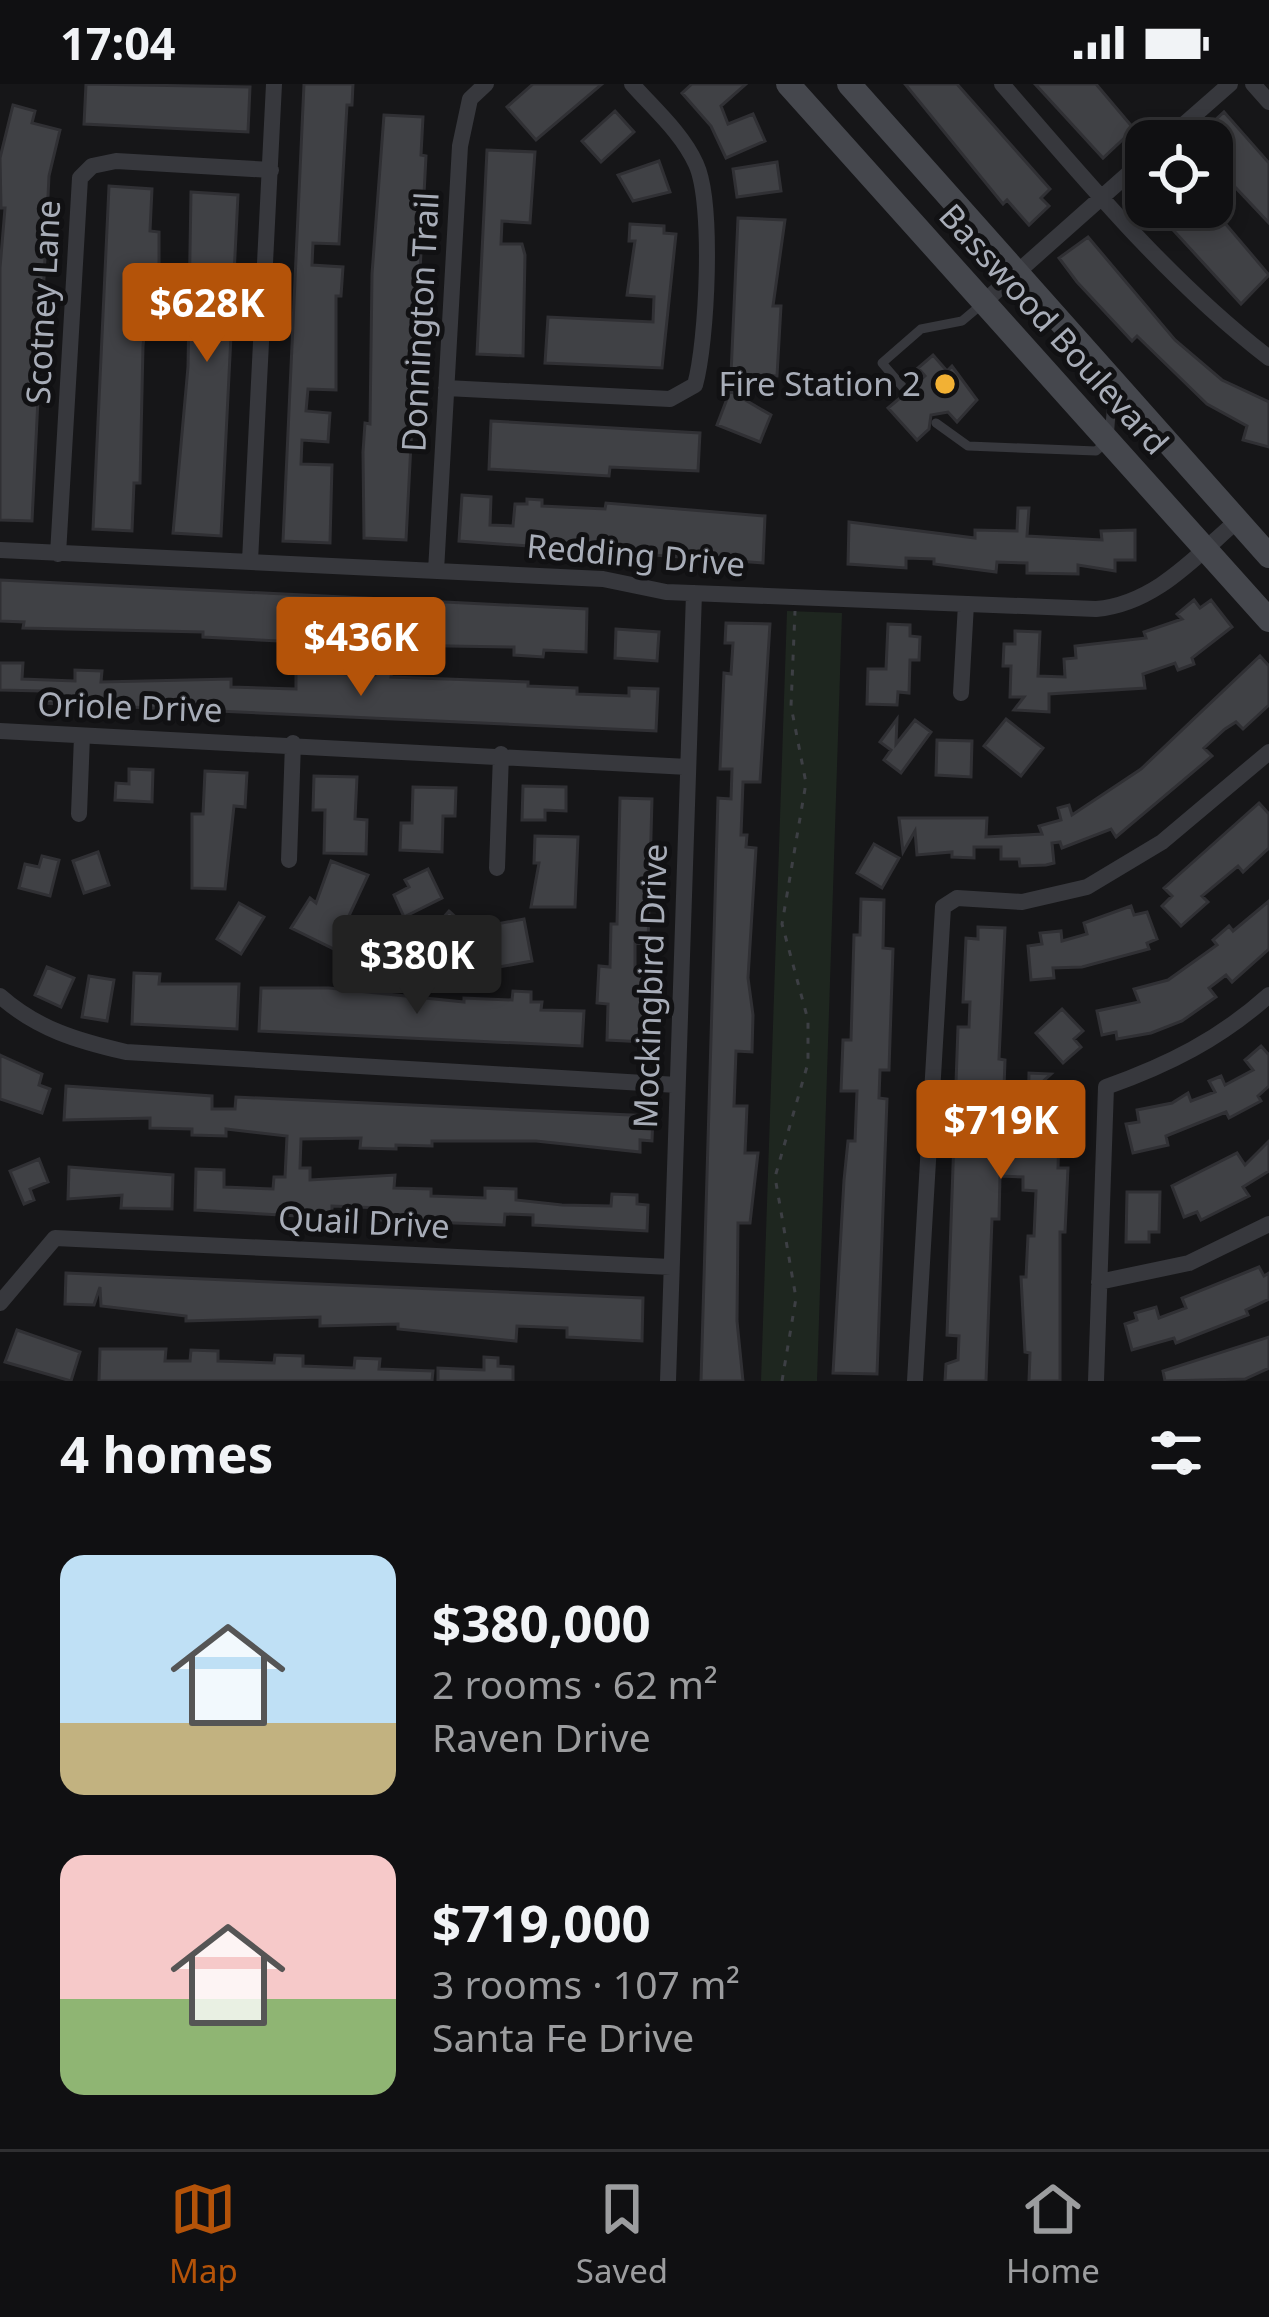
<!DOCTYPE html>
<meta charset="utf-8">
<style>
body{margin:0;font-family:"Noto Sans",sans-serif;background:#1e1e20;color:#f1f3f6;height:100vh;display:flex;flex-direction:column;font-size:45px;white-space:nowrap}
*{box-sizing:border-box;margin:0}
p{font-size:39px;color:#9c9d9f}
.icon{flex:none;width:66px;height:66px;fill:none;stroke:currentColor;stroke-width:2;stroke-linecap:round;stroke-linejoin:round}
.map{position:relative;height:1297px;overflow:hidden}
.panel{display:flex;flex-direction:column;background:#101012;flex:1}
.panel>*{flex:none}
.fabs{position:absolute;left:1125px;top:36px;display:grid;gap:24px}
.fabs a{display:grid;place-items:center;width:108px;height:108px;border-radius:24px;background:#101012;box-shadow:0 6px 18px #0003,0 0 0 3px #303032;font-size:60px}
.price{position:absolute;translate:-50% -102px;padding:0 27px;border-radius:12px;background:#b45309;color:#fff;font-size:39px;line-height:78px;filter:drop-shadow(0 3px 6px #0008)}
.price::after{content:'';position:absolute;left:50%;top:72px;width:36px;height:27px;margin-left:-18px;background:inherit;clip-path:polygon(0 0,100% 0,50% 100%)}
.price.on{background:#222;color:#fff}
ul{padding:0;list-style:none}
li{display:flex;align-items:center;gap:36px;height:300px;padding:0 60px}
li span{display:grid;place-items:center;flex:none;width:336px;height:240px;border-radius:24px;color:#555}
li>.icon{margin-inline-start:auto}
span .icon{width:144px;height:144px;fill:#fffc;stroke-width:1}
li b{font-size:51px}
h2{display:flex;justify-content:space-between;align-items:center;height:144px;padding:0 60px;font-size:51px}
.status{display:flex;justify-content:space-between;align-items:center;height:84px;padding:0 60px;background:#101012;direction:ltr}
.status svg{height:33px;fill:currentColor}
.dock{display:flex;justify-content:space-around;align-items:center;height:168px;border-top:3px solid #303032;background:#101012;font-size:33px;color:#9c9d9f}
.dock a{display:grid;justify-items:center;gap:6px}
.dock .on{color:#b45309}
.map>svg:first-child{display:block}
.green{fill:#1e261f}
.building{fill:#404145;stroke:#303034;stroke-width:3}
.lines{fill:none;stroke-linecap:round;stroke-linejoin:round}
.path{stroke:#3d3f44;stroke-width:3;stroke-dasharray:6 9;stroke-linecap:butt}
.service{stroke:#37383d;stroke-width:9}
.minor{stroke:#37383d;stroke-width:16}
.secondary{stroke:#45474d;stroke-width:24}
.poi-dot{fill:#f2b134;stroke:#111113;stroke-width:4.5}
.labels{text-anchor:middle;stroke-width:10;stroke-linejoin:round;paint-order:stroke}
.street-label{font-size:33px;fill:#a8adb8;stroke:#111113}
.poi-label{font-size:33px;fill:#a8adb8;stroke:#111113;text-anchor:end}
</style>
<div class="status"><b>17:04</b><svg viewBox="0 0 49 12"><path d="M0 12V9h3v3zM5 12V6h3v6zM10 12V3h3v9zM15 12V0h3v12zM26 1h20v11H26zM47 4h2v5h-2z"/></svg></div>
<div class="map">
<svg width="1269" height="1297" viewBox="0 0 1269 1297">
<rect width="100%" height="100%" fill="#161618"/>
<path class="green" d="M 787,527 L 842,529 L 817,1297 L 761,1297 Z"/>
<path class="building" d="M 86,0 L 250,3 L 248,48 L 84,40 Z
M 304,0 L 353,0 L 352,21 L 347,21 L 339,160 L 313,159 L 312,181 L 343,183 L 341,212 L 336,212 L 336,306 L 308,305 L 306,327 L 330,329 L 328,358 L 302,356 L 301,380 L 332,381 L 330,459 L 283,457 Z
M 533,0 L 602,0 L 536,56 L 507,23 Z
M 692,0 L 746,0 L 721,22 L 728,40 L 753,30 L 765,57 L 726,74 L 711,42 L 682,9 Z
M 905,0 L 957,0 L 1050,105 L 1041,114 L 1049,122 L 1029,141 L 1007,116 L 1003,120 Z
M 1035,0 L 1096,0 L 1134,45 L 1103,74 Z
M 13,21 L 35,27 L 32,39 L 60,46 L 49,92 L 32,437 L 0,436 L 0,184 L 5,124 L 1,124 L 0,74 Z
M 615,27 L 634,48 L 601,78 L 582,57 Z
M 1224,28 L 1269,79 L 1269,139 L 1218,85 L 1226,77 L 1200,50 Z
M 384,31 L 423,33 L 421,71 L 426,72 L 406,456 L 364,454 L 363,368 L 365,339 L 370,340 L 372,190 Z
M 487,66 L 535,68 L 530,139 L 502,137 L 501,160 L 522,160 L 525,171 L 523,272 L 477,270 Z
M 659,77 L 670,108 L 633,117 L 618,91 Z
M 777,78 L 781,107 L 737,113 L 733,85 Z
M 109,102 L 152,105 L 150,147 L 159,148 L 159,208 L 149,207 L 143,262 L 140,399 L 134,399 L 132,447 L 93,445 Z
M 191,108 L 238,111 L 221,452 L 173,449 L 188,283 Z
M 1152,123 L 1199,123 L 1218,143 L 1224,138 L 1269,191 L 1241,220 Z
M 738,134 L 785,136 L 773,222 L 781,222 L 777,292 L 731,290 Z
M 630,140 L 664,142 L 664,149 L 676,150 L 662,284 L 545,279 L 548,233 L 653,238 L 654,213 L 627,211 L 635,157 L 629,157 Z
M 1088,153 L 1175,256 L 1222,296 L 1269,318 L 1269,363 L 1243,356 L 1247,342 L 1207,320 L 1137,252 L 1132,257 L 1077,198 L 1059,174 Z
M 933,271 L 947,287 L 952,282 L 977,316 L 957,338 L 948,328 L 931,331 L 929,345 L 917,356 L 888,324 L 900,314 L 914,314 L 914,302 L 925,292 L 918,284 Z
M 730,307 L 771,331 L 760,358 L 717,341 Z
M 491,337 L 700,349 L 698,387 L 610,383 L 609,392 L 489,385 Z
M 462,411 L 491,413 L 490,441 L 513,442 L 515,420 L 527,420 L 527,415 L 542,416 L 542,422 L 605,425 L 606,419 L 765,432 L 763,479 L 459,457 Z
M 1018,424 L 1029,424 L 1027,452 L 1102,456 L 1101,447 L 1135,446 L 1135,476 L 1115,476 L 1115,487 L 1078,481 L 1078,490 L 1027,489 L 1027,479 L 997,478 L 996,488 L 934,480 L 934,475 L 906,474 L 906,484 L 848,480 L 849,438 L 975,454 L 975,446 L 1017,447 Z
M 0,496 L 587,525 L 586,568 L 544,566 L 543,573 L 514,571 L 514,563 L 388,561 L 388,554 L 359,553 L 358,561 L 203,553 L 203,548 L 23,544 L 24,538 L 0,537 Z
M 1194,516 L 1200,524 L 1211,516 L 1232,543 L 1192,574 L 1194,580 L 1178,586 L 1175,579 L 1143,590 L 1145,604 L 1049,610 L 1049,628 L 1014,626 L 1024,613 L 1010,613 L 1011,582 L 1003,582 L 1004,560 L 1015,560 L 1015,547 L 1040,548 L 1038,592 L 1065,593 L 1064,575 L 1076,574 L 1075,562 L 1146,554 L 1144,548 L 1182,535 L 1177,530 Z
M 726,539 L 770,540 L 760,698 L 743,698 L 741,751 L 747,751 L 746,763 L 756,764 L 748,894 L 753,931 L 752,968 L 736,967 L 734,1022 L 747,1022 L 745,1069 L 758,1069 L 750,1139 L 738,1139 L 737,1237 L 743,1297 L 701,1297 L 718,714 L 731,715 L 732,685 L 720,685 L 724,589 L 731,590 L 733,559 L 725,559 Z
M 888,540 L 910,541 L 910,552 L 920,553 L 919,576 L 910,576 L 909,609 L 898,608 L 897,621 L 867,620 L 868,585 L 886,585 Z
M 616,545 L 659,548 L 657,577 L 615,574 Z
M 1260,572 L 1269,582 L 1269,621 L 1243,645 L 1236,638 L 1225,645 L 1204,664 L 1212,672 L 1116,753 L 1111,745 L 1062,764 L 1060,758 L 1052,759 L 1054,779 L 1046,781 L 1020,782 L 1019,775 L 1001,775 L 1001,763 L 974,763 L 974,774 L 952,773 L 952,768 L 917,771 L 915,747 L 903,768 L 899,734 L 987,734 L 986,753 L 1042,750 L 1039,742 L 1061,736 L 1058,724 L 1069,721 L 1072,731 L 1141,685 Z
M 0,579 L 23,579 L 22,595 L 75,597 L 75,586 L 102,587 L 101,598 L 231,595 L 231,603 L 296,605 L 296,588 L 375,591 L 375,584 L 392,585 L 391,593 L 528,598 L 528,602 L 577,604 L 577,610 L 629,612 L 629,604 L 658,605 L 656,647 L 41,619 L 41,607 L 0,606 Z
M 897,635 L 896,660 L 915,636 L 931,648 L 901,689 L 884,676 L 891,666 L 880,658 Z
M 1006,635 L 1043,664 L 1021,692 L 984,662 Z
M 937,656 L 972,657 L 971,693 L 936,691 Z
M 129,685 L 153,686 L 152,718 L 115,716 L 116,699 L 129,700 Z
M 205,687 L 247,689 L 245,723 L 234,722 L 225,805 L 192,804 L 192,730 L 203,730 Z
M 314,692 L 357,693 L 355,735 L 367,736 L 366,770 L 324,769 L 325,726 L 313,726 Z
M 523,702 L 566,703 L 566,727 L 545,726 L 545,736 L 522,736 Z
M 413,703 L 456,704 L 455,732 L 443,732 L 442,768 L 400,766 L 401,739 L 412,739 Z
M 620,714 L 652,715 L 648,860 L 635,859 L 635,884 L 647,884 L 645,958 L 607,956 L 608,920 L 597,919 L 599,882 L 610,883 L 611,840 L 617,840 Z
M 1259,719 L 1269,730 L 1269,764 L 1243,788 L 1238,782 L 1202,812 L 1208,818 L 1181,842 L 1162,822 L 1172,812 L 1164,804 Z
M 535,752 L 578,753 L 575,823 L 531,823 L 539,779 L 534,779 Z
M 874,760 L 899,774 L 882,804 L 857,789 Z
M 98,768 L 109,801 L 84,809 L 73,777 Z
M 42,772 L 59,776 L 50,812 L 19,804 L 25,780 L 39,783 Z
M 331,777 L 368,791 L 340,851 L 348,857 L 340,868 L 291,844 L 310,814 L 316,819 Z
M 428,785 L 442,814 L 404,833 L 394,811 L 409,803 L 405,796 Z
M 861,815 L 884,816 L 883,864 L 893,865 L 889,986 L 880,986 L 879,1014 L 887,1015 L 877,1290 L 833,1289 L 844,1096 L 848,1057 L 855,1057 L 857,1007 L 841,1007 L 843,956 L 851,956 L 854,851 L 860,851 Z
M 1269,817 L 1269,865 L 1232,898 L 1226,891 L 1209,904 L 1216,913 L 1182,937 L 1151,949 L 1117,955 L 1116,948 L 1102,951 L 1097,927 L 1139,918 L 1134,905 L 1168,896 L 1217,861 L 1213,856 L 1229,842 L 1233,847 Z
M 239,819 L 264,833 L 241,870 L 217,855 Z
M 1131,822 L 1134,831 L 1147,828 L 1157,855 L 1147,859 L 1149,865 L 1082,883 L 1053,884 L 1054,894 L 1031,896 L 1028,862 L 1042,860 L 1040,849 L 1061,847 L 1062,857 L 1087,850 L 1084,839 Z
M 449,827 L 469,845 L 436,882 L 416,864 Z
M 524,835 L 532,877 L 499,883 L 491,841 Z
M 978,843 L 1005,844 L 999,975 L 1005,976 L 1004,1005 L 998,1005 L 991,1071 L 1027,1071 L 1029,989 L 1051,990 L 1038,1002 L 1062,1002 L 1061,1031 L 1070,1031 L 1070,1053 L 1059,1053 L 1058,1084 L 1068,1084 L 1065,1148 L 1060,1148 L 1060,1297 L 1029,1297 L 1030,1269 L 1025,1268 L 1021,1193 L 1026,1193 L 1028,1152 L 1034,1152 L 1036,1107 L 1023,1106 L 1023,1093 L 1000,1092 L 999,1135 L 992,1135 L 986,1297 L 945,1297 L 946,1280 L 958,1276 L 959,1252 L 947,1251 L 958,943 L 969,943 L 970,918 L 963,918 L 966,854 L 978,855 Z
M 47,883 L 74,894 L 61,923 L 35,911 Z
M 134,889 L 160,890 L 159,900 L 239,900 L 237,945 L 132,940 Z
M 89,892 L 114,896 L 107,937 L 82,933 Z
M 261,904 L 329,904 L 464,918 L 464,914 L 512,916 L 513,907 L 531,908 L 531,918 L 542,918 L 541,926 L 584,927 L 582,962 L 259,947 Z
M 1062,925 L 1083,947 L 1074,955 L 1081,963 L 1063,979 L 1036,949 Z
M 1261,962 L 1269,971 L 1269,1002 L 1258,1012 L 1261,1017 L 1229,1034 L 1226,1028 L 1166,1052 L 1168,1061 L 1133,1069 L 1126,1040 L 1139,1038 L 1137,1026 L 1172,1019 L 1188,1009 L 1191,1017 L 1215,1008 L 1209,997 L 1221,992 L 1225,1001 L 1253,986 L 1245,976 Z
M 0,971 L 42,990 L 39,1001 L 50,1005 L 42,1029 L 0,1015 Z
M 66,1002 L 212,1012 L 212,1025 L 235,1025 L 236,1013 L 653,1032 L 652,1057 L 640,1056 L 640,1068 L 536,1057 L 432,1057 L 432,1062 L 396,1061 L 396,1065 L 360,1064 L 361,1054 L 301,1055 L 300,1084 L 310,1084 L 310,1096 L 395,1091 L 394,1104 L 431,1105 L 431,1112 L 485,1114 L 485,1104 L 516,1105 L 516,1116 L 562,1121 L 611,1122 L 612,1110 L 637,1111 L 637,1120 L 648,1121 L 647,1147 L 533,1141 L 533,1131 L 505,1130 L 504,1141 L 381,1136 L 381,1124 L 332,1122 L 332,1134 L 195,1126 L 196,1085 L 224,1086 L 224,1103 L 273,1105 L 274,1093 L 285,1093 L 287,1052 L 226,1045 L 226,1052 L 192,1051 L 192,1045 L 150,1044 L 150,1034 L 64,1036 Z
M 1269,1057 L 1269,1087 L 1243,1103 L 1249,1112 L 1201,1136 L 1197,1128 L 1184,1133 L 1172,1102 L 1237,1069 L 1245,1081 Z
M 39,1075 L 48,1098 L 30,1105 L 34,1116 L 24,1120 L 10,1087 Z
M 69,1083 L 173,1091 L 172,1125 L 121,1124 L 122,1111 L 68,1115 Z
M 1127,1108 L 1160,1108 L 1159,1148 L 1149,1148 L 1149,1158 L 1126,1158 Z
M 1259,1183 L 1264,1192 L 1269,1189 L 1269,1215 L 1246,1226 L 1248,1231 L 1176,1259 L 1174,1254 L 1132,1266 L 1125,1240 L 1137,1236 L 1135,1229 L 1156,1223 L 1159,1234 L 1186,1224 L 1182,1214 Z
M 66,1189 L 643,1214 L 642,1257 L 567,1253 L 567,1244 L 517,1242 L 516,1257 L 398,1245 L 398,1240 L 320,1242 L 320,1233 L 186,1237 L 186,1232 L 101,1222 L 100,1203 L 94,1221 L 65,1220 Z
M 17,1246 L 80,1268 L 71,1297 L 5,1278 Z
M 1269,1253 L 1269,1284 L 1245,1295 L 1165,1297 L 1163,1287 Z
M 100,1265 L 166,1265 L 165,1277 L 190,1277 L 191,1266 L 218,1267 L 218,1277 L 274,1279 L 275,1271 L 303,1272 L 303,1282 L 354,1284 L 355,1274 L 380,1275 L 379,1285 L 433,1287 L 432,1297 L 99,1297 Z
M 484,1273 L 498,1274 L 498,1282 L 513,1283 L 513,1297 L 438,1297 L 438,1284 L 484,1286 Z"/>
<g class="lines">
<path class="path" d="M 782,1297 L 796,1214 L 775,1093 L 808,979 L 808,936 L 782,840 L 806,699 L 791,622 L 795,527"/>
<path class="service" d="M 907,308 L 882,279 L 921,245 L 962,237 L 981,221
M 936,339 L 968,362 L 1096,367 L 1109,356 L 1113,302"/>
<path class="minor" d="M 1002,0 C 1086,97 1167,195 1269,274
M 1253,0 L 1269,18
M 1165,57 L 1230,0
M 985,217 L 1146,74
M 446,304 L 670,315 L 695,301 C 707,258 714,119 696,80 C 682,49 654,25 632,0
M 0,466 L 603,495 L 666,508 L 1096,525 C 1155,520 1195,473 1238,436
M 58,470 L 80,94 L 92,82 L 116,77 L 271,86
M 250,477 L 274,0
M 436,487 L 460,62 L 470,15 L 486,0
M 961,609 L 966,520
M 0,647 L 688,683
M 79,730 L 82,652
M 289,776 L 293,659
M 497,784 L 501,670
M 0,912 C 37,945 78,957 126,968 L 677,1001
M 1099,1198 L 1189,1179 L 1269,1140
M 0,1219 L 55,1154 L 671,1183
M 668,1297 L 694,509
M 915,1297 L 943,823 L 957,814 L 1022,818 L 1087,803 L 1162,758 L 1269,668
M 1096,1297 L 1106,1003 C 1168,981 1220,955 1269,911"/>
<path class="secondary" d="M 788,0 L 1269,536
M 849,0 L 1269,472"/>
</g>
<circle class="poi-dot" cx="945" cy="300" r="12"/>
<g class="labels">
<g class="street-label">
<text transform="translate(43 218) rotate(-87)" y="12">Scotney Lane</text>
<text transform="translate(420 238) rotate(-87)" y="12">Donnington Trail</text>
<text transform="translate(1054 245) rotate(48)" y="12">Basswood Boulevard</text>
<text transform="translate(636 471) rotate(5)" y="12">Redding Drive</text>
<text transform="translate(130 623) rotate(2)" y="12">Oriole Drive</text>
<text transform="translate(650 902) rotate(-88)" y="12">Mockingbird Drive</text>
<text transform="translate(364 1138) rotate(3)" y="12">Quail Drive</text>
</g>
<g class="poi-label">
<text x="921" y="312">Fire Station 2</text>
</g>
</g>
</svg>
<div class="fabs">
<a><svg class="icon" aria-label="locate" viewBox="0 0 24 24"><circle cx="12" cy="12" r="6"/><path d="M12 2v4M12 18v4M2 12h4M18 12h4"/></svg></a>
</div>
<b class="price" style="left:207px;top:281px">$628K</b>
<b class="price" style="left:361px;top:615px">$436K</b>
<b class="price on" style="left:417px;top:933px">$380K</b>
<b class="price" style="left:1001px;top:1098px">$719K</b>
</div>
<section class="panel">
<h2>4 homes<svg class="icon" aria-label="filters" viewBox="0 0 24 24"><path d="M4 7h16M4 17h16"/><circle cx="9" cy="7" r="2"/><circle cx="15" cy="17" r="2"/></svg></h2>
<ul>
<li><span style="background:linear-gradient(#bfe0f5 70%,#c2b280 0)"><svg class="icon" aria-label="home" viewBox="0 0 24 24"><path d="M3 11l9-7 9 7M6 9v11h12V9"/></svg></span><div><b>$380,000</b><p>2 rooms · 62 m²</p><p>Raven Drive</p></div></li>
<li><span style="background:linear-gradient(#f6c9c9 60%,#8fb573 0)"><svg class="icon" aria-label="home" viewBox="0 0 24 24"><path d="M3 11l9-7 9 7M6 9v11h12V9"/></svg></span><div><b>$719,000</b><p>3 rooms · 107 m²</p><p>Santa Fe Drive</p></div></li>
</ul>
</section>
<nav class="dock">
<a class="on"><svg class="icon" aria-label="map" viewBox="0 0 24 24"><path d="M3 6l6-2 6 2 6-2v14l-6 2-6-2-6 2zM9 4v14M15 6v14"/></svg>Map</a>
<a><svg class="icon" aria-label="saved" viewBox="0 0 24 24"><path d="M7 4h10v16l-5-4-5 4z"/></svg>Saved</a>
<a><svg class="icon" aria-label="home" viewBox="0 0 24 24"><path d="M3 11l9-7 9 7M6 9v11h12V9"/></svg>Home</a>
</nav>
